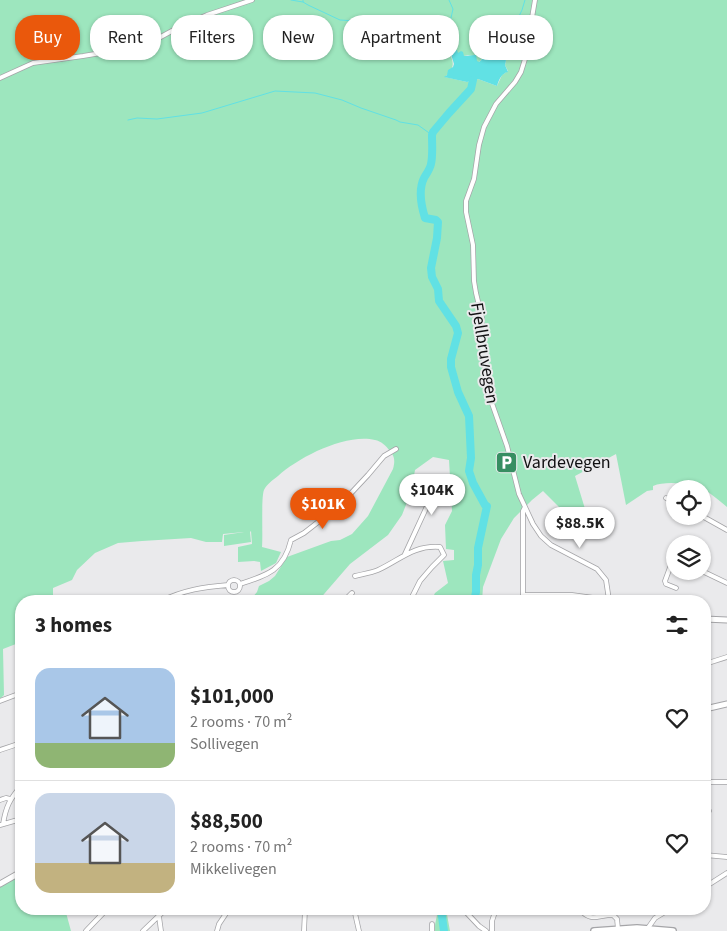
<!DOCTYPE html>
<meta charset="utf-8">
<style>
body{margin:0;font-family:"Source Sans 3",sans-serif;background:#f2f2f2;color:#222;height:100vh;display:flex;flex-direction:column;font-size:19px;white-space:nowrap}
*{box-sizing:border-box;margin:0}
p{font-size:16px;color:#767676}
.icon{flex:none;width:28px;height:28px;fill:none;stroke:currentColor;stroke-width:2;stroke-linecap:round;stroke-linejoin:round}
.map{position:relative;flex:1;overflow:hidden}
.details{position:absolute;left:15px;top:595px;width:696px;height:320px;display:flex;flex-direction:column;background:#fff;border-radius:20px;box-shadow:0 1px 4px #0004}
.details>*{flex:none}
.guide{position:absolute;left:15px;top:15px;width:698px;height:45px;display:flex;gap:10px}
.controls{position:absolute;left:666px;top:480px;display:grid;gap:10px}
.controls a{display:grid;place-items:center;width:45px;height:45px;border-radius:50%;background:#fff;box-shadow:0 1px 4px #0004;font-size:25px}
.price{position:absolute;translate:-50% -42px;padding:0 11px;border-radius:18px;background:#fff;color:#222;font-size:16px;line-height:32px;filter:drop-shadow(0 1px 2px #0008)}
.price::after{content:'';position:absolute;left:50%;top:30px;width:15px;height:11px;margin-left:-8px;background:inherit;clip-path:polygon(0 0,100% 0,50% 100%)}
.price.on{background:#ea580c;color:#fff}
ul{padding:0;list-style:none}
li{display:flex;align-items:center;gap:15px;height:125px;padding:0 20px}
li+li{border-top:1px solid #e0e0e0}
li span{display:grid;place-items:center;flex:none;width:140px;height:100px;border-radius:15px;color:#555}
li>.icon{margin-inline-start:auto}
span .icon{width:60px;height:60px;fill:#fffc;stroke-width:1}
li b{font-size:21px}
h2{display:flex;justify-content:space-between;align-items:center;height:60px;padding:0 20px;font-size:21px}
.pill{padding:0 18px;border-radius:20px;background:#fff;box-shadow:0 1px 4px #0004;font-size:18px;line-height:45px}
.pill.on{background:#ea580c;color:#fff}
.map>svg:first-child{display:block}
.green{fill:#9de6be;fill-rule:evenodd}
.water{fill:#61e1e4}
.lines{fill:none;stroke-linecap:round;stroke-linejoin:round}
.stream{stroke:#61e1e4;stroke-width:1}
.river{stroke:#61e1e4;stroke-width:8}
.street-casing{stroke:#a5a5a8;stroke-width:5.5}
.secondary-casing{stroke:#a5a5a8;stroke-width:7}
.primary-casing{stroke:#a5a5a8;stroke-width:8}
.street{stroke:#fff;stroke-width:4}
.secondary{stroke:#fff;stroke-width:5}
.primary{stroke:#fff;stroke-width:5.5}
.labels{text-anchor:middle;stroke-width:4;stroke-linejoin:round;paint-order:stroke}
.street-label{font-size:18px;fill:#111112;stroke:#eaeaec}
.poi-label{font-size:18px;fill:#111112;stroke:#eaeaec;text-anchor:start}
</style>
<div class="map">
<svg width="727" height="931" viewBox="0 0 727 931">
<rect width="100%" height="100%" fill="#eaeaec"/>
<path class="green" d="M 0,0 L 727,0 L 727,507 C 721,502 715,497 708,492 C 696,484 668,480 653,486 L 653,490 L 647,491 L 626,505 L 616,454 L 575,476 L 593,535 L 581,524 L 562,510 L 543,491 L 532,500 L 514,518 L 501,539 L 483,587 L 482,601 L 431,601 L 435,593 L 448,583 L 443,561 L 454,560 L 454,550 L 446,549 L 445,525 L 452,511 L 449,460 L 433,457 L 415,470 L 411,492 L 402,515 L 388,535 L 350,564 L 318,601 L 249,601 L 257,592 L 259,586 L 269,581 L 275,576 L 287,557 L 331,541 L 340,540 L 352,534 L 368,516 L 393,469 C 395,461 395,457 390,451 C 386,446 381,441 375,440 C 346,433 299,457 278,476 C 273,480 267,484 264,490 C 261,497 263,536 262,547 L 281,552 L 276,563 L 261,571 L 260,562 L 254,561 L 238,562 L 238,547 L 252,544 L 251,531 L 250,532 L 251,542 L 224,546 L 224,535 L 244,532 L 223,534 L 222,542 L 206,542 L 191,538 L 142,541 L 118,543 L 95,553 L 77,570 L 72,580 L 53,588 L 53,601 L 21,601 L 21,642 L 3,649 L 4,695 L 0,699 ZM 507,29 L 513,36 L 512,44 C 502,52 508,57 505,65 L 508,71 L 502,75 L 497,86 L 478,79 L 467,82 L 445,77 C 453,69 455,65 450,54 L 458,53 L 464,56 L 468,55 L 473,56 L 477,62 L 479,62 C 491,53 494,39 507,29 Z
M 21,873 L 21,909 L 65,909 L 71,931 L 0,931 L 0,886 Z
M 437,909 L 446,909 L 450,931 L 435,931 C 434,923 438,917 437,909 Z"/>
<path class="water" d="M 511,28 L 513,29 L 515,33 L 512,39 L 512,44 C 502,53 508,57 505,65 L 508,72 C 502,73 499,79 497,86 L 478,79 L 467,82 L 444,77 L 447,75 L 448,70 L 453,67 L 454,64 L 450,51 L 457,50 L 458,53 L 461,51 L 463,52 L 464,56 L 476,55 L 477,61 L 479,62 C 492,52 495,35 511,28 Z"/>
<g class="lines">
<path class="stream" d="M 291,0 L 303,2
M 303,0 L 303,2 L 308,5 L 340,20 L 371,22 L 409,44 L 436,45 L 450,51
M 449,0 L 453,9 L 448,31 L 454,39 L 455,50
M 513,29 L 522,10 L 525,0
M 128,120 L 137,118 L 157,119 L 202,113 L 275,91 L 315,93 L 342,100 L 361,108 L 396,120 L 400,122 L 418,125 L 432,135"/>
<path class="river" d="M 473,80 L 471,89 L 449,113 L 433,132 L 432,135 C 432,144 433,155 431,164 C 430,169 427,173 424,178 C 418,190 421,205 425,218 L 436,220 L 438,222 L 437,238 L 431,268 L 432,277 L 438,289 L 439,301 L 456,326 L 458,333 L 451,359 L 451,367 L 458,392 L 469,416 L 471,458 L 469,471 L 473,483 L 485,505 L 487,506 L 478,548 L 478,565 L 476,575 L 476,592 L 474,601
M 441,909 L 444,931"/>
<defs>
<path id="street" d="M 0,78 L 33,63 L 83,56 L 137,47 L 157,39 L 181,26 L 207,15 L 252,0
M 666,498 L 675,502
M 702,516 L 727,530
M 405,554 L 434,491 L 426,478
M 675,561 L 672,562 L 665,581 L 666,584 L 676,588
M 702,571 L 727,583
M 355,576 C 363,574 371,573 378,570 C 400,560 413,545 440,547 L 444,555 L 432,567 L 420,581 L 410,601
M228 586a6 6 0 1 1 12 0a6 6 0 1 1-12 0Z
M 240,584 C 268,575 284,570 291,540 L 304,533 L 340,505 L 368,475 L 384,456 L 396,449
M 524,595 L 572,595 L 609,600 L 606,580 L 597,569 L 551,545 L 541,536 L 533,524 L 519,494 L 507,446 L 489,395 L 484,361 L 482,347 L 482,318 L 476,293 L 474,281 L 473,245 L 466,212 L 466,201 L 474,179 L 479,145 L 484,127 L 496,104 L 515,82 L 521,72 L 525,59 L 535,0
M 161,601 C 184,590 203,587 228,585
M 344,601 L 352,593
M 523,601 L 523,511 L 525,507
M 705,664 L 727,657
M 0,701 L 21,693
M 0,750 L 21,743
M 705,782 L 727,782
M 0,800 L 6,798 L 10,799
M 705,810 L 709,811
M 3,824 C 6,806 10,799 21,786
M 0,825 L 21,819
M 705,855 L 727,857
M 705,887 L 727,873
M 158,909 L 161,931
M 244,909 L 247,910 L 354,910 L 360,909
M 354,909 L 359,931
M 463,909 L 479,926 L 486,931
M 579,909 C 592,923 597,915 613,915 L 617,919 L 618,929
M 432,924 L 432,931
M 648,928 L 655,918 L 670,909
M 86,931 L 107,909
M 143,931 L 166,909
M 217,931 L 219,924 L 229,909
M 304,931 L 305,910
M 492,931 L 492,921 L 496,909"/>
<path id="secondary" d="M 609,601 L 609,600 L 616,601
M 705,619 L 727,620
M 705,709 L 727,704
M 0,884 L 21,872"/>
<path id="primary" d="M 594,931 L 637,928 L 673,931"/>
</defs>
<use href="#street" class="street-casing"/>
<use href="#secondary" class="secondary-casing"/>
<use href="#primary" class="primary-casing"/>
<use href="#street" class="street"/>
<use href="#secondary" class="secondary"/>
<use href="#primary" class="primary"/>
</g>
<defs>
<symbol id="parking-square" viewBox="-11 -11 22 22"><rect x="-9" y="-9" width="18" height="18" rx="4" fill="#378e62" stroke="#eaeaec"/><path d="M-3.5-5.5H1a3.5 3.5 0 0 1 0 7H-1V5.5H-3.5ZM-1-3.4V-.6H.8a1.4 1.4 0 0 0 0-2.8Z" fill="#fff"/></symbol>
</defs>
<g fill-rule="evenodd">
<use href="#parking-square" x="494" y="450" width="25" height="25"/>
</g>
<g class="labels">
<g class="street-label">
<text transform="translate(485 353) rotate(81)" y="6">Fjellbruvegen</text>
</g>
<g class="poi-label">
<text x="523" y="468">Vardevegen</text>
</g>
</g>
</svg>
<div class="controls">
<a><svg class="icon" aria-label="locate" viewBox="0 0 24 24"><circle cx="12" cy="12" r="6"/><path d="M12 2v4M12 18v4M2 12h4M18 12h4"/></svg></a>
<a><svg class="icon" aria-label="layers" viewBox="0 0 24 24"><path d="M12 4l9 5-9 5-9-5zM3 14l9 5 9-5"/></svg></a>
</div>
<b class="price" style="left:432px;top:516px">$104K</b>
<b class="price on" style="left:323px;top:530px">$101K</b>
<b class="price" style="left:580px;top:549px">$88.5K</b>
<div class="guide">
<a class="pill on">Buy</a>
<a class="pill">Rent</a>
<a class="pill">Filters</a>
<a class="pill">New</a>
<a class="pill">Apartment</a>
<a class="pill">House</a>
</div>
<section class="details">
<h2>3 homes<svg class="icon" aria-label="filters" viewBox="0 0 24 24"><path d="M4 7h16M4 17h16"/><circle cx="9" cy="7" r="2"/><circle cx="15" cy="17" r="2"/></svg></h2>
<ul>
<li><span style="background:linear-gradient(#a9c7e8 75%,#8fb573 0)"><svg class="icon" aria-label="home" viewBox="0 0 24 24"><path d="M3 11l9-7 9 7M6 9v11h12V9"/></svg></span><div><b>$101,000</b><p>2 rooms · 70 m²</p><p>Sollivegen</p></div><svg class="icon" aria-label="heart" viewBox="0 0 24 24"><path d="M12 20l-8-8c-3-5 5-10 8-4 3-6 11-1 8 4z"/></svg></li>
<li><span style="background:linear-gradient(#c9d6e8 70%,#c2b280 0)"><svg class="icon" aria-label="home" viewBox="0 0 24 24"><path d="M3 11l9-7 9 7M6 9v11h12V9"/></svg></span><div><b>$88,500</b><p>2 rooms · 70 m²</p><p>Mikkelivegen</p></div><svg class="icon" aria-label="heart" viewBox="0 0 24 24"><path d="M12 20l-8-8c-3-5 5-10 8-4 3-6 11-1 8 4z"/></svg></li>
</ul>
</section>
</div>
